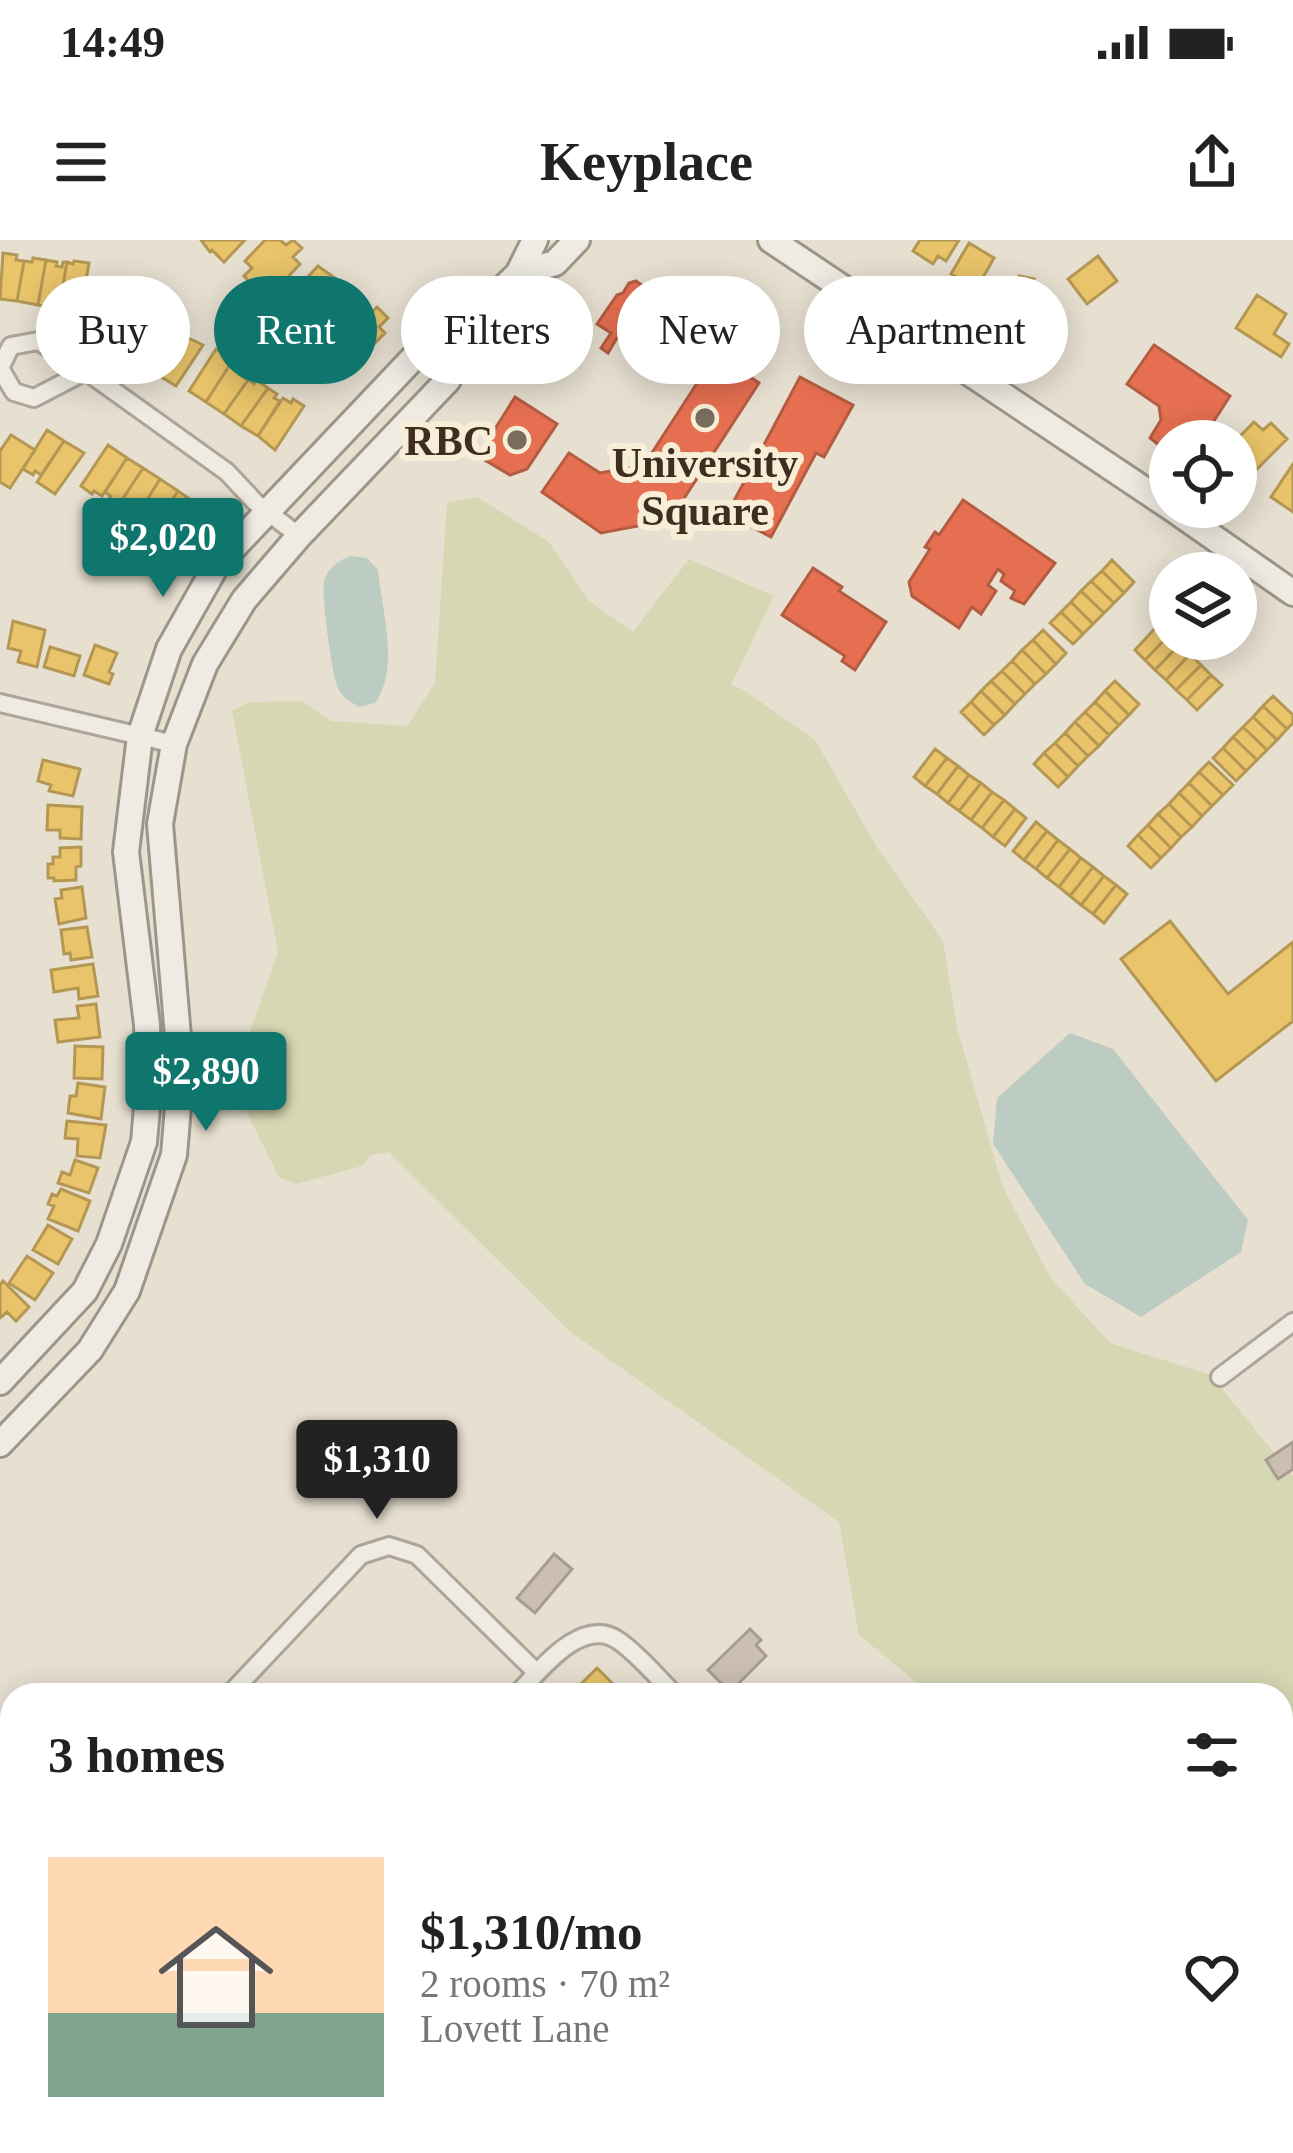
<!DOCTYPE html>
<meta charset="utf-8">
<style>
body{margin:0;font-family:Georgia,serif;background:#f6f6f6;color:#222;height:100vh;display:flex;flex-direction:column;font-size:45px;white-space:nowrap}
*{box-sizing:border-box;margin:0}
p{font-size:39px;color:#767676}
.icon{flex:none;width:66px;height:66px;fill:none;stroke:currentColor;stroke-width:2;stroke-linecap:round;stroke-linejoin:round}
.map{position:relative;flex:1;overflow:hidden}
.sheet{position:absolute;left:0px;top:1443px;width:1293px;height:471px;display:flex;flex-direction:column;background:#fff;border-radius:36px 36px 0 0;box-shadow:0 6px 30px #0003}
.sheet>*{flex:none}
.guide{position:absolute;left:36px;top:36px;width:1221px;height:108px;display:flex;gap:24px}
.buttons{position:absolute;left:1149px;top:180px;display:grid;gap:24px}
.buttons a{display:grid;place-items:center;width:108px;height:108px;border-radius:50%;background:#fff;box-shadow:0 6px 30px #0003;font-size:60px}
.price{position:absolute;translate:-50% -102px;padding:0 27px;border-radius:12px;background:#0f766e;color:#fff;font-size:39px;line-height:78px;filter:drop-shadow(0 3px 6px #0008)}
.price::after{content:'';position:absolute;left:50%;top:72px;width:36px;height:27px;margin-left:-18px;background:inherit;clip-path:polygon(0 0,100% 0,50% 100%)}
.price.on{background:#222;color:#fff}
ul{padding:0;list-style:none}
li{display:flex;align-items:center;gap:36px;height:300px;padding:0 48px}
li span{display:grid;place-items:center;flex:none;width:336px;height:240px;border-radius:0px;color:#555}
li>.icon{margin-inline-start:auto}
span .icon{width:144px;height:144px;fill:#fffc;stroke-width:1}
li b{font-size:51px}
h2{display:flex;justify-content:space-between;align-items:center;height:144px;padding:0 48px;font-size:51px}
.pill{padding:0 42px;border-radius:54px;background:#fff;box-shadow:0 6px 30px #0003;font-size:42px;line-height:108px}
.pill.on{background:#0f766e;color:#fff}
.status{display:flex;justify-content:space-between;align-items:center;height:84px;padding:0 60px;background:#fff;direction:ltr}
.status svg{height:33px;fill:currentColor}
header{display:flex;justify-content:space-between;align-items:center;height:156px;padding:0 48px;background:#fff;font-size:54px;font-weight:800}
.map>svg:first-child{display:block}
.green{fill:#d6d7b3}
.water{fill:#bcccc2}
.homes{fill:#e9c46a;stroke:#b59754;stroke-width:3}
.shops{fill:#e76f51;stroke:#b45c42;stroke-width:3}
.building{fill:#cbbfb2;stroke:#a89c90;stroke-width:3}
.lines{fill:none;stroke-linecap:round;stroke-linejoin:round}
.street-casing{stroke:#ada599;stroke-width:22}
.secondary-casing{stroke:#9c958a;stroke-width:30}
.street{stroke:#efebe3;stroke-width:16}
.secondary{stroke:#efebe3;stroke-width:24}
.poi-dot{fill:#786c5e;stroke:#f7eed8;stroke-width:4.5}
.labels{text-anchor:middle;stroke-width:12;stroke-linejoin:round;paint-order:stroke}
.poi-label{font-size:42px;font-weight:bold;fill:#3d2e20;stroke:#f7eed8;text-anchor:end}
</style>
<div class="status"><b>14:49</b><svg viewBox="0 0 49 12"><path d="M0 12V9h3v3zM5 12V6h3v6zM10 12V3h3v9zM15 12V0h3v12zM26 1h20v11H26zM47 4h2v5h-2z"/></svg></div>
<header><svg class="icon" aria-label="menu" viewBox="0 0 24 24"><path d="M4 6h16M4 12h16M4 18h16"/></svg>Keyplace<svg class="icon" aria-label="share" viewBox="0 0 24 24"><path d="M12 15V3M7 8l5-5 5 5M5 13v7h14v-7"/></svg></header>
<div class="map">
<svg width="1293" height="1913" viewBox="0 0 1293 1913">
<rect width="100%" height="100%" fill="#e7e0d1"/>
<path class="green" d="M 477,257 L 549,302 L 589,361 L 633,392 L 689,319 L 774,356 L 731,445 L 742,449 L 815,500 L 875,604 L 943,701 L 957,787 L 1002,945 L 1050,1037 L 1110,1103 L 1211,1135 L 1293,1236 L 1293,1747 L 1281,1729 L 1281,1455 L 932,1455 L 859,1395 L 839,1282 L 569,1091 L 389,912 L 370,915 L 362,926 L 296,944 L 279,937 L 232,843 L 278,712 L 232,471 L 250,462 L 302,461 L 331,481 L 407,486 L 435,443 L 447,263 Z"/>
<path class="water" d="M 350,316 L 367,318 L 378,330 C 382,371 400,429 375,463 L 359,467 C 350,461 342,458 338,448 C 332,435 321,355 324,342 C 327,328 338,321 350,316 Z
M 1070,793 L 1113,809 L 1248,980 L 1241,1012 L 1141,1077 L 1085,1044 L 993,904 L 997,858 Z"/>
<path class="homes" d="M 201,0 L 245,0 L 224,22 L 212,10 L 210,12 Z
M 265,0 L 280,0 L 286,5 L 293,0 L 302,8 L 293,17 L 300,24 L 273,53 L 259,39 L 253,46 L 244,36 L 252,28 L 245,21 Z
M 920,0 L 959,0 L 946,21 L 938,16 L 933,24 L 913,11 Z
M 969,3 L 994,18 L 977,48 L 951,34 Z
M 3,13 L 17,15 L 16,20 L 24,21 L 17,61 L 0,59 Z
M 1098,16 L 1117,41 L 1087,64 L 1068,39 Z
M 33,18 L 46,20 L 38,65 L 17,61 L 24,21 L 32,22 Z
M 46,20 L 57,22 L 56,26 L 62,27 L 63,22 L 67,22 L 59,69 L 38,65 Z
M 74,21 L 89,23 L 80,74 L 59,69 L 67,22 L 73,24 Z
M 318,26 L 342,43 L 341,46 L 346,51 L 315,83 L 303,72 L 302,74 L 288,58 Z
M 1019,36 L 1034,39 L 1032,50 L 1052,54 L 1044,86 L 1009,78 Z
M 115,46 L 127,54 L 125,57 L 130,61 L 105,100 L 88,88 Z
M 1257,55 L 1286,74 L 1274,94 L 1289,104 L 1281,117 L 1236,88 Z
M 130,61 L 142,68 L 139,72 L 146,76 L 123,111 L 105,100 Z
M 357,62 L 370,74 L 377,67 L 388,78 L 379,87 L 385,93 L 356,122 L 342,108 L 337,114 L 328,106 L 337,97 L 330,90 Z
M 146,76 L 153,81 L 156,77 L 166,84 L 140,123 L 123,111 Z
M 166,84 L 176,91 L 173,95 L 179,98 L 181,94 L 184,96 L 158,135 L 140,123 Z
M 184,96 L 203,105 L 176,146 L 158,135 Z
M 216,109 L 228,116 L 226,120 L 231,123 L 206,162 L 189,151 Z
M 231,123 L 243,131 L 240,135 L 248,140 L 224,174 L 206,162 Z
M 248,140 L 254,144 L 256,140 L 268,148 L 241,186 L 224,174 Z
M 268,148 L 277,154 L 274,158 L 280,161 L 258,196 L 241,186 Z
M 283,158 L 291,163 L 293,159 L 304,166 L 275,210 L 258,196 Z
M 1254,182 L 1263,190 L 1271,183 L 1287,199 L 1254,232 L 1236,213 L 1235,201 Z
M 47,190 L 64,201 L 41,235 L 35,231 L 33,235 L 23,229 Z
M 11,195 L 35,210 L 10,248 L 0,242 L 0,211 Z
M 64,201 L 84,213 L 55,254 L 37,242 Z
M 108,205 L 127,218 L 102,256 L 94,251 L 92,254 L 81,246 Z
M 127,218 L 143,228 L 118,266 L 108,260 L 111,256 L 105,252 Z
M 1293,224 L 1293,272 L 1271,257 Z
M 143,228 L 160,239 L 138,274 L 131,270 L 129,273 L 118,266 Z
M 160,239 L 178,251 L 153,289 L 142,282 L 144,279 L 138,274 Z
M 178,251 L 195,263 L 170,301 L 167,300 L 170,296 L 165,292 L 162,296 L 153,289 Z
M 195,263 L 212,274 L 186,316 L 173,308 L 176,305 L 170,301 Z
M 1112,320 L 1134,342 L 1124,353 L 1102,331 Z
M 1102,331 L 1124,353 L 1114,363 L 1091,341 Z
M 1091,341 L 1114,363 L 1104,373 L 1081,351 Z
M 1081,351 L 1104,373 L 1093,384 L 1071,362 Z
M 1071,362 L 1093,384 L 1083,394 L 1061,372 Z
M 1061,372 L 1083,394 L 1073,404 L 1050,383 Z
M 13,381 L 45,390 L 37,427 L 18,422 L 21,411 L 8,408 Z
M 1159,384 L 1170,394 L 1145,420 L 1135,410 Z
M 1043,390 L 1066,413 L 1056,424 L 1033,400 Z
M 1170,394 L 1170,399 L 1175,399 L 1180,404 L 1155,430 L 1145,420 Z
M 1033,400 L 1056,424 L 1046,434 L 1022,410 Z
M 1180,404 L 1190,414 L 1166,440 L 1155,430 Z
M 95,405 L 117,413 L 109,432 L 113,434 L 109,444 L 84,435 Z
M 50,407 L 80,416 L 74,436 L 44,427 Z
M 1022,410 L 1046,434 L 1035,444 L 1012,421 Z
M 1190,414 L 1201,425 L 1176,450 L 1166,440 Z
M 1012,421 L 1035,444 L 1025,454 L 1002,431 Z
M 1201,425 L 1211,435 L 1187,460 L 1176,450 Z
M 1002,431 L 1025,454 L 1015,464 L 991,441 Z
M 1211,435 L 1222,445 L 1197,470 L 1187,460 Z
M 991,441 L 1015,464 L 1005,475 L 981,451 Z
M 1115,441 L 1139,464 L 1129,475 L 1105,451 Z
M 981,451 L 1005,475 L 994,485 L 971,462 Z
M 1105,451 L 1129,475 L 1119,485 L 1095,462 Z
M 1273,456 L 1293,475 L 1293,483 L 1287,489 L 1263,466 Z
M 971,462 L 994,485 L 984,495 L 961,472 Z
M 1095,462 L 1119,485 L 1109,495 L 1085,472 Z
M 1263,466 L 1287,489 L 1277,500 L 1253,477 Z
M 1085,472 L 1109,495 L 1099,506 L 1075,482 Z
M 1253,477 L 1277,500 L 1267,510 L 1243,487 Z
M 1075,482 L 1099,506 L 1088,516 L 1065,493 Z
M 1243,487 L 1267,510 L 1257,520 L 1233,497 Z
M 1065,493 L 1088,516 L 1078,526 L 1055,503 Z
M 1233,497 L 1257,520 L 1246,531 L 1223,508 Z
M 1055,503 L 1078,526 L 1068,537 L 1044,513 Z
M 1223,508 L 1246,531 L 1236,541 L 1213,518 Z
M 935,509 L 947,518 L 925,546 L 914,537 Z
M 1044,513 L 1068,537 L 1058,547 L 1034,524 Z
M 947,518 L 958,526 L 937,554 L 925,546 Z
M 43,520 L 80,529 L 73,556 L 49,551 L 51,545 L 38,541 Z
M 1209,522 L 1233,545 L 1223,555 L 1199,532 Z
M 958,526 L 969,535 L 948,563 L 937,554 Z
M 1199,532 L 1223,555 L 1212,566 L 1189,543 Z
M 969,535 L 981,543 L 959,571 L 948,563 Z
M 981,543 L 992,552 L 971,580 L 959,571 Z
M 1189,543 L 1212,566 L 1202,576 L 1179,553 Z
M 992,552 L 1004,560 L 982,588 L 971,580 Z
M 1179,553 L 1202,576 L 1192,587 L 1169,564 Z
M 1004,560 L 1015,569 L 993,597 L 982,588 Z
M 1169,564 L 1192,587 L 1181,597 L 1158,574 Z
M 48,565 L 82,567 L 81,599 L 60,598 L 60,590 L 47,590 Z
M 1015,569 L 1026,578 L 1005,606 L 993,597 Z
M 1158,574 L 1181,597 L 1171,608 L 1148,585 Z
M 1036,582 L 1047,591 L 1024,620 L 1013,611 Z
M 1148,585 L 1171,608 L 1161,618 L 1138,595 Z
M 1047,591 L 1058,600 L 1036,629 L 1024,620 Z
M 1138,595 L 1161,618 L 1151,628 L 1128,606 Z
M 1058,600 L 1070,609 L 1047,638 L 1036,629 Z
M 81,607 L 81,626 L 76,627 L 76,640 L 54,641 L 54,638 L 48,638 L 48,624 L 53,624 L 53,617 L 60,617 L 60,608 Z
M 1070,609 L 1081,618 L 1059,647 L 1047,638 Z
M 1081,618 L 1093,627 L 1070,656 L 1059,647 Z
M 1093,627 L 1104,636 L 1081,665 L 1070,656 Z
M 1104,636 L 1116,645 L 1093,674 L 1081,665 Z
M 1116,645 L 1127,654 L 1104,683 L 1093,674 Z
M 82,647 L 86,678 L 59,684 L 55,659 L 62,658 L 61,650 Z
M 1170,681 L 1228,754 L 1293,702 L 1293,781 L 1216,841 L 1121,719 Z
M 87,687 L 92,717 L 71,720 L 70,713 L 64,714 L 61,690 Z
M 93,724 L 98,756 L 79,759 L 78,748 L 54,752 L 51,730 Z
M 96,764 L 100,797 L 58,802 L 55,780 L 79,778 L 77,766 Z
M 75,806 L 103,807 L 102,839 L 74,838 Z
M 78,843 L 105,847 L 101,879 L 68,873 L 70,856 L 76,856 Z
M 67,881 L 106,885 L 100,918 L 77,916 L 78,899 L 65,898 Z
M 75,920 L 98,928 L 89,953 L 58,943 L 62,932 L 70,935 Z
M 61,949 L 90,961 L 78,991 L 48,979 L 54,966 L 48,964 L 52,954 L 57,956 Z
M 48,985 L 72,999 L 58,1024 L 33,1010 Z
M 27,1016 L 53,1033 L 35,1060 L 9,1043 Z
M 3,1041 L 29,1067 L 16,1081 L 7,1072 L 0,1078 L 0,1045 Z
M 597,1428 L 623,1454 L 621,1455 L 588,1455 L 579,1446 Z
M 317,1902 L 355,1902 L 345,1913 L 308,1913 Z
M 718,1902 L 747,1902 L 758,1913 L 722,1913 L 714,1906 Z"/>
<path class="shops" d="M 636,41 L 646,48 L 649,52 L 644,60 L 649,62 L 622,101 L 617,98 L 608,113 L 601,108 L 611,93 L 597,84 L 617,55 L 623,53 L 629,43 Z
M 751,64 L 776,80 L 750,119 L 726,104 Z
M 1154,105 L 1230,156 L 1201,201 L 1170,201 L 1170,214 L 1150,198 L 1161,180 L 1159,166 L 1127,144 Z
M 716,114 L 759,143 L 670,280 L 601,293 L 542,252 L 569,213 L 600,233 L 644,225 Z
M 800,137 L 853,165 L 824,217 L 816,213 L 771,297 L 727,274 Z
M 515,157 L 557,184 L 527,229 L 510,235 L 478,216 Z
M 963,260 L 1055,323 L 1024,364 L 1011,358 L 1015,351 L 1001,341 L 1004,334 L 998,329 L 988,345 L 996,351 L 981,374 L 972,367 L 959,388 L 912,356 L 909,342 L 930,309 L 925,307 L 935,292 L 939,295 Z
M 813,328 L 842,347 L 839,351 L 886,382 L 855,430 L 842,421 L 845,416 L 782,375 Z"/>
<path class="building" d="M 1293,1202 L 1293,1229 L 1278,1239 L 1266,1220 Z
M 554,1314 L 572,1329 L 535,1373 L 517,1358 Z
M 750,1389 L 761,1400 L 756,1405 L 766,1416 L 730,1452 L 708,1430 Z"/>
<g class="lines">
<defs>
<path id="street" d="M 86,131 L 34,158 L 14,152 L 0,128 L 11,106 L 38,101 L 86,131 L 227,232 L 255,262 L 299,296
M 0,463 L 174,504
M 1220,1137 L 1293,1082
M 229,1455 L 361,1315 L 389,1306 L 417,1315 L 537,1433
M 516,1455 C 539,1432 582,1374 619,1401 C 639,1415 657,1437 675,1455
M 0,1691 L 12,1703
M 225,1902 L 237,1913
M 547,1902 L 559,1913
M 1019,1902 L 1030,1913
M 250,1913 L 261,1902
M 657,1913 L 667,1902
M 962,1913 L 972,1902"/>
<path id="secondary" d="M 771,0 L 1170,267
M 518,34 L 555,23 L 577,0
M 1170,267 L 1293,353
M 0,1142 L 85,1051 L 109,1004 L 144,902 L 149,845 L 147,785 L 126,612 L 140,496 L 169,409 L 216,326 L 417,114 L 453,96 L 518,34 L 535,0
M 0,1204 L 90,1110 L 127,1051 L 174,915 L 181,832 L 160,584 L 174,504 L 205,424 L 244,360 L 299,296 L 448,140 L 453,96"/>
</defs>
<use href="#street" class="street-casing"/>
<use href="#secondary" class="secondary-casing"/>
<use href="#street" class="street"/>
<use href="#secondary" class="secondary"/>
</g>
<g class="poi-dot">
<circle cx="705" cy="178" r="12"/>
<circle cx="517" cy="200" r="12"/>
</g>
<g class="labels">
<g class="poi-label">
<text x="493" y="215">RBC</text>
<text x="705" y="237" text-anchor="middle">University<tspan x="705" dy="48">Square</tspan></text>
</g>
</g>
</svg>
<div class="buttons">
<a><svg class="icon" aria-label="locate" viewBox="0 0 24 24"><circle cx="12" cy="12" r="6"/><path d="M12 2v4M12 18v4M2 12h4M18 12h4"/></svg></a>
<a><svg class="icon" aria-label="layers" viewBox="0 0 24 24"><path d="M12 4l9 5-9 5-9-5zM3 14l9 5 9-5"/></svg></a>
</div>
<b class="price" style="left:163px;top:360px">$2,020</b>
<b class="price" style="left:206px;top:894px">$2,890</b>
<b class="price on" style="left:377px;top:1282px">$1,310</b>
<div class="guide">
<a class="pill">Buy</a>
<a class="pill on">Rent</a>
<a class="pill">Filters</a>
<a class="pill">New</a>
<a class="pill">Apartment</a>
</div>
<section class="sheet">
<h2>3 homes<svg class="icon" aria-label="filters" viewBox="0 0 24 24"><path d="M4 7h16M4 17h16"/><circle cx="9" cy="7" r="2"/><circle cx="15" cy="17" r="2"/></svg></h2>
<ul>
<li><span style="background:linear-gradient(#ffd9b3 65%,#7fa58c 0)"><svg class="icon" aria-label="home" viewBox="0 0 24 24"><path d="M3 11l9-7 9 7M6 9v11h12V9"/></svg></span><div><b>$1,310/mo</b><p>2 rooms · 70 m²</p><p>Lovett Lane</p></div><svg class="icon" aria-label="heart" viewBox="0 0 24 24"><path d="M12 20l-8-8c-3-5 5-10 8-4 3-6 11-1 8 4z"/></svg></li>
</ul>
</section>
</div>
